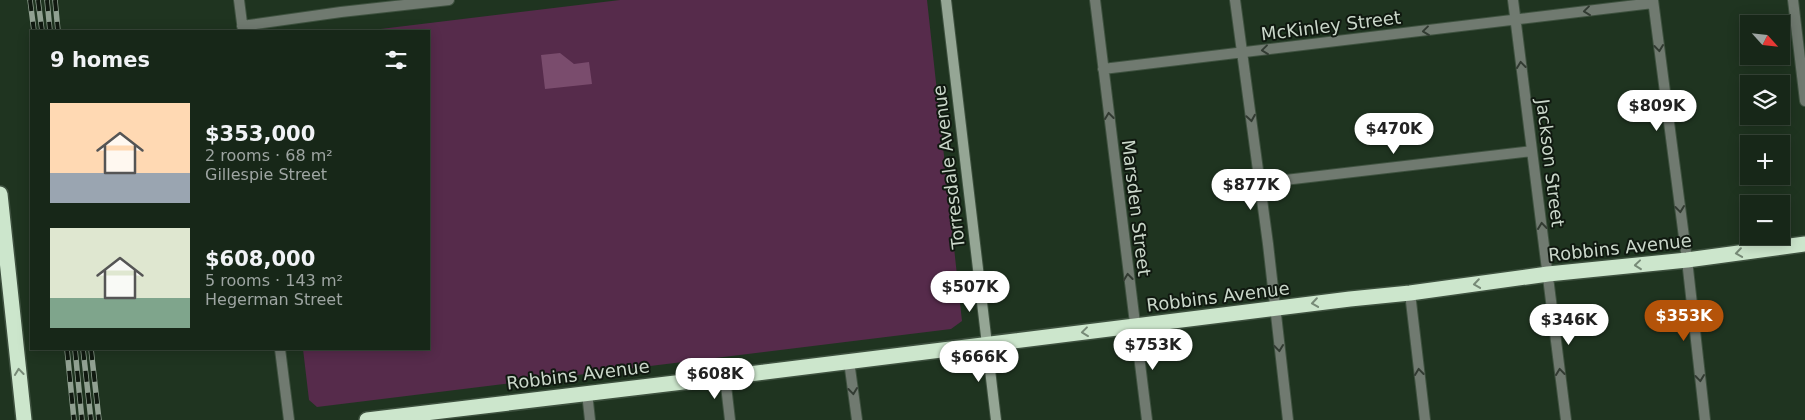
<!DOCTYPE html>
<meta charset="utf-8">
<style>
body{margin:0;font-family:"DejaVu Sans",sans-serif;background:#243325;color:#f1f3f6;height:100vh;display:flex;flex-direction:column;font-size:19px;white-space:nowrap}
*{box-sizing:border-box;margin:0}
p{font-size:16px;color:#9ea5a2}
.icon{flex:none;width:28px;height:28px;fill:none;stroke:currentColor;stroke-width:2;stroke-linecap:round;stroke-linejoin:round}
.map{position:relative;flex:1;overflow:hidden}
.details{position:absolute;left:30px;top:30px;width:400px;height:320px;display:flex;flex-direction:column;background:#172718;border-radius:0px;box-shadow:0 2px 12px #0003,0 0 0 1px #364437}
.details>*{flex:none}
.needle{width:32px;rotate:117deg}
.buttons{position:absolute;left:1740px;top:15px;display:grid;gap:10px}
.buttons a{display:grid;place-items:center;width:50px;height:50px;border-radius:0px;background:#172718;box-shadow:0 2px 12px #0003,0 0 0 1px #364437;font-size:25px}
.price{position:absolute;translate:-50% -42px;padding:0 11px;border-radius:18px;background:#fff;color:#222;font-size:16px;line-height:32px;filter:drop-shadow(0 1px 2px #0008)}
.price::after{content:'';position:absolute;left:50%;top:30px;width:15px;height:11px;margin-left:-8px;background:inherit;clip-path:polygon(0 0,100% 0,50% 100%)}
.price.active{background:#b45309;color:#fff}
ul{padding:0;list-style:none}
li{display:flex;align-items:center;gap:15px;height:125px;padding:0 20px}
li span{display:grid;place-items:center;flex:none;width:140px;height:100px;border-radius:0px;color:#555}
li>.icon{margin-inline-start:auto}
span .icon{width:60px;height:60px;fill:#fffc;stroke-width:1}
li b{font-size:21px}
h2{display:flex;justify-content:space-between;align-items:center;height:60px;padding:0 20px;font-size:21px}
.map>svg:first-child{display:block}
.green{fill:#562b4b}
.water{fill:#7a4c6d}
.lines{fill:none;stroke-linecap:round;stroke-linejoin:round}
.street-casing{stroke:#3e513f;stroke-width:12}
.secondary-casing{stroke:#3e513f;stroke-width:12}
.highway-casing{stroke:#3e513f;stroke-width:18}
.street{stroke:#707a70;stroke-width:10}
.secondary{stroke:#95a695;stroke-width:10}
.highway{stroke:#cce6cc;stroke-width:15}
.rail-casing{stroke:#91a192;stroke-width:5.5}
.rail{stroke:#101910;stroke-width:4;stroke-dasharray:11;stroke-linecap:butt}
.oneway{stroke:#323b32}
.oneway2{stroke:#778a77}
.labels{text-anchor:middle;stroke-width:4;stroke-linejoin:round;paint-order:stroke}
.street-label{font-size:18px;fill:#cad7ca;stroke:#101910}
</style>
<div class="map">
<svg width="1805" height="420" viewBox="0 0 1805 420">
<rect width="100%" height="100%" fill="#1f3420"/>
<path class="green" d="M 620,0 L 927,0 L 962,321 L 951,329 L 317,407 L 309,400 L 303,349 L 429,349 L 429,31 L 364,31 Z"/>
<path class="water" d="M 560,53 L 574,64 L 589,62 L 592,84 L 545,89 L 541,55 Z"/>
<g class="lines">
<defs>
<path id="street" d="M 239,0 L 243,31
M 1095,0 L 1147,420
M 1235,0 L 1268,244 L 1288,420
M 1513,0 L 1566,420
M 1653,0 L 1687,260 L 1705,420
M 1793,0 L 1805,101
M 242,26 L 341,12 L 449,0
M 1103,69 L 1653,3
M 1260,183 L 1532,151
M 1410,293 L 1425,420
M 280,349 L 289,420
M 849,361 L 857,420
M 725,377 L 730,420
M 587,393 L 590,420"/>
<path id="secondary" d="M 946,0 L 996,420"/>
<path id="highway" d="M 0,194 L 24,420
M 367,420 L 725,377 L 1350,299 L 1410,293 L 1548,274 L 1687,260 L 1805,244"/>
</defs>
<use href="#street" class="street-casing"/>
<use href="#secondary" class="secondary-casing"/>
<use href="#highway" class="highway-casing"/>
<use href="#street" class="street"/>
<use href="#secondary" class="secondary"/>
<use href="#highway" class="highway"/>
<defs>
<path id="rail" d="M 30,0 L 34,31
M 38,0 L 42,31
M 47,0 L 50,31
M 55,0 L 58,31
M 67,349 L 74,420
M 75,349 L 82,420
M 83,349 L 91,420
M 91,349 L 99,420"/>
</defs>
<use href="#rail" class="rail-casing"/>
<use href="#rail" class="rail"/>
</g>
<defs><path id="oneway-chevron" d="M-2-3.5L2.5 0L-2 3.5" fill="none" stroke-width="1.6" stroke-linecap="round" stroke-linejoin="round" transform="scale(1.25)"/></defs>
<g class="oneway">
<use href="#oneway-chevron" transform="translate(1587 11) rotate(173)"/>
<use href="#oneway-chevron" transform="translate(1426 31) rotate(173)"/>
<use href="#oneway-chevron" transform="translate(1659 48) rotate(83)"/>
<use href="#oneway-chevron" transform="translate(1265 50) rotate(173)"/>
<use href="#oneway-chevron" transform="translate(1521 65) rotate(-97)"/>
<use href="#oneway-chevron" transform="translate(1109 116) rotate(-97)"/>
<use href="#oneway-chevron" transform="translate(1251 118) rotate(81)"/>
<use href="#oneway-chevron" transform="translate(1680 209) rotate(83)"/>
<use href="#oneway-chevron" transform="translate(1542 226) rotate(-97)"/>
<use href="#oneway-chevron" transform="translate(1128 277) rotate(-97)"/>
<use href="#oneway-chevron" transform="translate(1279 348) rotate(83)"/>
<use href="#oneway-chevron" transform="translate(1419 372) rotate(-97)"/>
<use href="#oneway-chevron" transform="translate(1560 372) rotate(-97)"/>
<use href="#oneway-chevron" transform="translate(1700 378) rotate(83)"/>
<use href="#oneway-chevron" transform="translate(853 391) rotate(83)"/>
</g>
<g class="oneway2">
<use href="#oneway-chevron" transform="translate(1739 253) rotate(172)"/>
<use href="#oneway-chevron" transform="translate(1638 265) rotate(174)"/>
<use href="#oneway-chevron" transform="translate(1477 284) rotate(172)"/>
<use href="#oneway-chevron" transform="translate(1315 303) rotate(172)"/>
<use href="#oneway-chevron" transform="translate(1085 332) rotate(173)"/>
<use href="#oneway-chevron" transform="translate(19 372) rotate(-96)"/>
</g>
<g class="labels">
<g class="street-label">
<text transform="translate(1331 26) rotate(-7)" y="6">McKinley Street</text>
<text transform="translate(1550 163) rotate(83)" y="6">Jackson Street</text>
<text transform="translate(949 167) rotate(-97)" y="6">Torresdale Avenue</text>
<text transform="translate(1136 208) rotate(83)" y="6">Marsden Street</text>
<text transform="translate(1620 248) rotate(-6)" y="6">Robbins Avenue</text>
<text transform="translate(1218 297) rotate(-7)" y="6">Robbins Avenue</text>
<text transform="translate(578 375) rotate(-7)" y="6">Robbins Avenue</text>
</g>
</g>
</svg>
<div class="buttons">
<a><svg class="needle" viewBox="-14 -14 28 28"><path d="M0-13l5 13h-10z" fill="#e53935"/><path d="M0 13l5-13h-10z" fill="#9ea5a2"/></svg></a>
<a><svg class="icon" aria-label="layers" viewBox="0 0 24 24"><path d="M12 4l9 5-9 5-9-5zM3 14l9 5 9-5"/></svg></a>
<a>+</a>
<a>−</a>
</div>
<b class="price" style="left:1657px;top:132px">$809K</b>
<b class="price" style="left:1394px;top:155px">$470K</b>
<b class="price" style="left:1251px;top:211px">$877K</b>
<b class="price" style="left:970px;top:313px">$507K</b>
<b class="price active" style="left:1684px;top:342px">$353K</b>
<b class="price" style="left:1569px;top:346px">$346K</b>
<b class="price" style="left:1153px;top:371px">$753K</b>
<b class="price" style="left:979px;top:383px">$666K</b>
<b class="price" style="left:715px;top:400px">$608K</b>
<section class="details">
<h2>9 homes<svg class="icon" aria-label="filters" viewBox="0 0 24 24"><path d="M4 7h16M4 17h16"/><circle cx="9" cy="7" r="2"/><circle cx="15" cy="17" r="2"/></svg></h2>
<ul>
<li><span style="background:linear-gradient(#ffd9b3 70%,#9aa5b1 0)"><svg class="icon" aria-label="home" viewBox="0 0 24 24"><path d="M3 11l9-7 9 7M6 9v11h12V9"/></svg></span><div><b>$353,000</b><p>2 rooms · 68 m²</p><p>Gillespie Street</p></div></li>
<li><span style="background:linear-gradient(#dfe7d0 70%,#7fa58c 0)"><svg class="icon" aria-label="home" viewBox="0 0 24 24"><path d="M3 11l9-7 9 7M6 9v11h12V9"/></svg></span><div><b>$608,000</b><p>5 rooms · 143 m²</p><p>Hegerman Street</p></div></li>
</ul>
</section>
</div>
